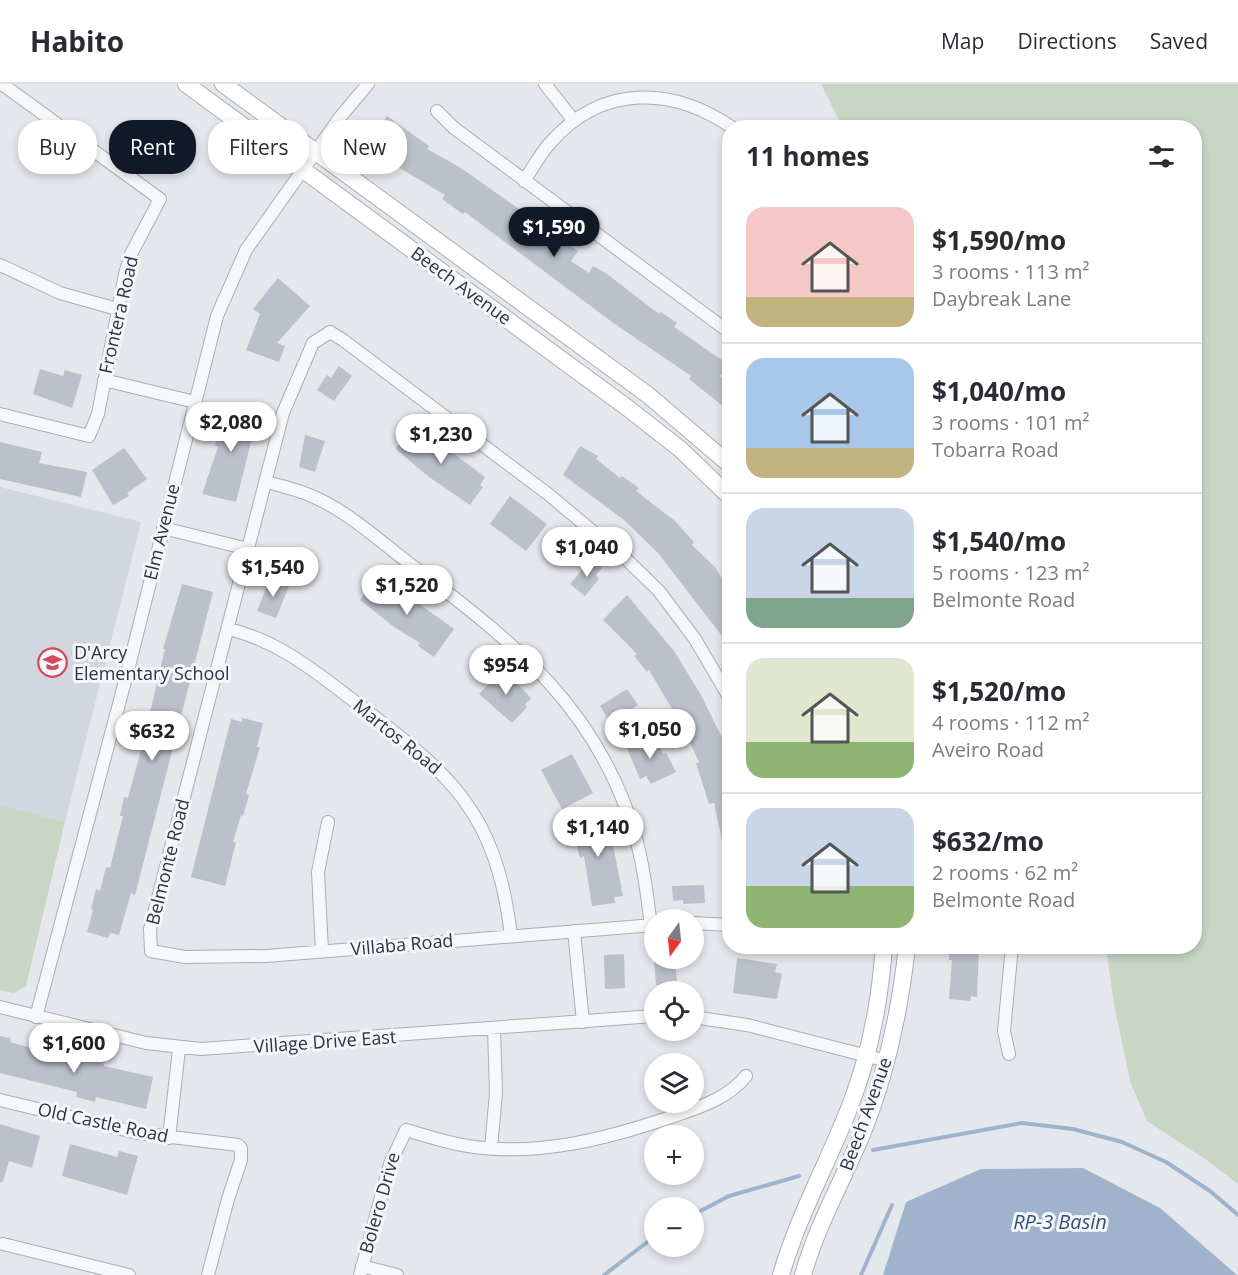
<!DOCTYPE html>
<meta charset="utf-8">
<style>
body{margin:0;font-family:"Open Sans",sans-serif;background:#f2f2f3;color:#2b2b33;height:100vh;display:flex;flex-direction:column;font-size:22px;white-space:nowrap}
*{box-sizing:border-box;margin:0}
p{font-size:20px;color:#7c7c81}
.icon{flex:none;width:33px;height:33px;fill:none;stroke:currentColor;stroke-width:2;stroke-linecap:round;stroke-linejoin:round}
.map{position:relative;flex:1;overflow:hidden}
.panel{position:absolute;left:722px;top:36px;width:480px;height:834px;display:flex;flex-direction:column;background:#fff;border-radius:24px;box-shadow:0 3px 9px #0003}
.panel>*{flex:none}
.guide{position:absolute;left:18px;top:36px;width:570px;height:54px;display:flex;gap:12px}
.needle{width:39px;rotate:195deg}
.controls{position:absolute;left:644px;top:825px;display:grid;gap:12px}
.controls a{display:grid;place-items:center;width:60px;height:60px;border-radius:50%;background:#fff;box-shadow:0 3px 9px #0003;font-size:30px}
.price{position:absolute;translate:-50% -51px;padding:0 14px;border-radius:21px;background:#fff;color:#222;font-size:20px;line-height:39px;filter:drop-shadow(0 2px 3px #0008)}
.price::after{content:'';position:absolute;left:50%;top:36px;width:18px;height:14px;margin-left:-9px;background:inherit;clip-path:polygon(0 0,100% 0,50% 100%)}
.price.selected{background:#111827;color:#fff}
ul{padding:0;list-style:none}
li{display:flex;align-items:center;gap:18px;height:150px;padding:0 24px}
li+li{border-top:2px solid #e1e1e2}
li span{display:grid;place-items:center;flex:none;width:168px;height:120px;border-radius:18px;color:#555}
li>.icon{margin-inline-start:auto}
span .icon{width:72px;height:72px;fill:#fffc;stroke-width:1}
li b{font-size:26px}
h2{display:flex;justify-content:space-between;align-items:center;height:72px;padding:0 24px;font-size:26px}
.tag{padding:0 21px;border-radius:24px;background:#fff;box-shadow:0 3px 9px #0003;font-size:21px;line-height:54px}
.tag.selected{background:#111827;color:#fff}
header{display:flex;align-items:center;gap:36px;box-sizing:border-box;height:84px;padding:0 30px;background:#fff;border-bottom:2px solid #e1e1e2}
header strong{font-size:28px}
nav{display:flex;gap:33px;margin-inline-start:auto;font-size:21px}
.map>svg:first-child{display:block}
.built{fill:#d2d6de}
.green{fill:#c9d6c5}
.water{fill:#9fb4cc}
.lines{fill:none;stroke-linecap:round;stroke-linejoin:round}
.stream{stroke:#9fb4cc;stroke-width:4}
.building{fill:#bbc0ca}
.street-casing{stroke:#a9aeb7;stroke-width:14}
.secondary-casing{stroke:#a9aeb7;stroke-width:18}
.street{stroke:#f7f8fa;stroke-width:12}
.secondary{stroke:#fff;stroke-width:16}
.labels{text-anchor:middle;stroke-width:6;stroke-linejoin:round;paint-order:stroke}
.street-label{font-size:18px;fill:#2b3445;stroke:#f4f6f9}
.poi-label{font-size:18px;fill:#2b3445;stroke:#f4f6f9;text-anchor:start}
.water-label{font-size:20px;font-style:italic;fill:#34527a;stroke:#f4f6f9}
</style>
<header>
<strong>Habito</strong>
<nav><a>Map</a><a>Directions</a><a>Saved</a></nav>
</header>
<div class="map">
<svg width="1238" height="1191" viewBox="0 0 1238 1191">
<rect width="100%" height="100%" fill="#e4e7ec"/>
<path class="built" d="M 0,403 L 141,438 L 65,738 L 0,721 Z"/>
<path class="green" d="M 821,0 L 1238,0 L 1238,1100 L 1208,1077 L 1147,1037 L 1131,1000 L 1114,921 L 1106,863 L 1194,862 L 1194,44 L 842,43 Z
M 0,721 L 65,738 L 26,902 L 14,909 L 0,906 Z"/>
<path class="water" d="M 1083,1084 L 1160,1124 L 1237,1191 L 883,1191 L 906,1118 L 981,1085 Z"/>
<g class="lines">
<path class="stream" d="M 873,1066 L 1022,1039 L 1073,1045 L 1122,1058 L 1166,1078 L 1210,1107 L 1238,1131
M 693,1131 L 729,1112 L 799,1092
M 604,1191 L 654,1153
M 861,1191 L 892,1121"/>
</g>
<path class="building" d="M 387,32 L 429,62 L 427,65 L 461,84 L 578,167 L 571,177 L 589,189 L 593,182 L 607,190 L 659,230 L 661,228 L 677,239 L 674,243 L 729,281 L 720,292 L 729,299 L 729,327 L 689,295 L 691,292 L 612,238 L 465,128 L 463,130 L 442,115 L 445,111 L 393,80 L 395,77 L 369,59 Z
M 278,194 L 310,222 L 277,259 L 285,262 L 279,278 L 246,266 L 260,230 L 253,225 Z
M 339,282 L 352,292 L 334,317 L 317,306 L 327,291 L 331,294 Z
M 40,285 L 63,292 L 65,286 L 82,291 L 72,324 L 33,310 Z
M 229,318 L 259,326 L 236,418 L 202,410 L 218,363 L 215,362 Z
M 414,340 L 485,393 L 480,401 L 483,403 L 470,421 L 429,393 L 396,365 Z
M 305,351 L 325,357 L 315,388 L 299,383 Z
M 0,358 L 42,368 L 39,379 L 87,388 L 81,413 L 0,395 Z
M 580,362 L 598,372 L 596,375 L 620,394 L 622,392 L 639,404 L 636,407 L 675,437 L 694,458 L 692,461 L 715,483 L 729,506 L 729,561 L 658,469 L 624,436 L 563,391 Z
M 124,364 L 147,395 L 127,409 L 129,412 L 113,421 L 92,386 Z
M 510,412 L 547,440 L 526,467 L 490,440 Z
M 591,475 L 602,484 L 596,491 L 599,495 L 585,512 L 570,500 Z
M 383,494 L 454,545 L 434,573 L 418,562 L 420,559 L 394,543 L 360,516 L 373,497 L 378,501 Z
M 270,495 L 289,502 L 276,534 L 257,527 Z
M 182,500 L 213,508 L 135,811 L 131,809 L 119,851 L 110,849 L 108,854 L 87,848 L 93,826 L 91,825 L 96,805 L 100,807 L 106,783 L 110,784 L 123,732 L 120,732 L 124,713 L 128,714 L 142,662 L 137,661 L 142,640 L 147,641 L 165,565 L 163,565 Z
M 627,511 L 674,567 L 701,611 L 728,666 L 729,765 L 724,766 L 714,719 L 709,720 L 696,679 L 699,678 L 687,652 L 684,653 L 675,636 L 678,635 L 649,586 L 647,588 L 634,572 L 637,570 L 603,536 Z
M 503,585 L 531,614 L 525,621 L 527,623 L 512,639 L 479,610 Z
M 627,605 L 638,621 L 610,638 L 600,622 Z
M 242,634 L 263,639 L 257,663 L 260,663 L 246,710 L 249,711 L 243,732 L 241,731 L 233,758 L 236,758 L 225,802 L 191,793 L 231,635 L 242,638 Z
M 655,651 L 663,670 L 666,669 L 676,688 L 651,700 L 646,692 L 640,695 L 626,662 Z
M 572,670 L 593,709 L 562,725 L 541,686 Z
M 600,726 L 614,766 L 623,812 L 614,813 L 615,819 L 592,822 L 584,772 L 580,774 L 570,736 Z
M 704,801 L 705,819 L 683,820 L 683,816 L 673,817 L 672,802 Z
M 949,862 L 979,862 L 977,913 L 971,912 L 970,917 L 949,915 L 952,876 L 949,876 Z
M 624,870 L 625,904 L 605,905 L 604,871 Z
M 654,874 L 675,874 L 677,900 L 656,901 Z
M 737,874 L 777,880 L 775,888 L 782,890 L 777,915 L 733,909 Z
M 0,952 L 11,954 L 10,958 L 39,966 L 40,961 L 83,972 L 104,979 L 104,982 L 153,993 L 146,1025 L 96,1013 L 95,1018 L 76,1013 L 77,1008 L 0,989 Z
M 0,1040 L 40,1052 L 32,1084 L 9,1077 L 3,1098 L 0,1098 Z
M 70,1060 L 117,1073 L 119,1067 L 138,1072 L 127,1111 L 62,1092 Z"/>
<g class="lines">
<defs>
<path id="street" d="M 545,0 L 574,37
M 437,27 L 454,44 L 729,248
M 524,97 C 533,84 540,70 550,59 C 602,0 672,2 733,44
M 0,181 L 60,209 L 117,225
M 104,296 L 195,318
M 0,330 L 89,352 L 98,330 L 125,190 L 131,170 L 160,115 L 2,0
M 266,398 C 282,402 299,406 314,413 C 351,429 385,462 418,486 C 517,561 596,624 634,747 C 643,778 647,810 651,842
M 163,444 L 248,465
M 229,545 C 277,557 311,584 350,614 C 447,688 496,723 511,852
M 693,839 L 729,841
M 654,841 L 266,872 L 185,873 L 151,867 L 150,845 L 283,329 L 313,259 L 330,248 L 343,256 L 548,410 L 627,476 L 659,507 L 695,555 L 729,613
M 574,847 L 583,938
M 322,867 L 318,788 L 328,738
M 0,923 L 146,959 L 201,965 L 654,932
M 36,933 L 128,586 L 217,232 L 246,166 L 341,32 L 368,0
M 693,933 L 747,941 L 887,977
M 1009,970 L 1004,947 L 1012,862
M 0,1016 L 138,1049 L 238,1061 L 241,1064 L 241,1076 L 228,1115 L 208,1191
M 169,1054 L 179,965
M 491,1064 L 496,1009 L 494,945
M 3,1160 L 129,1191
M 362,1182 L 397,1191
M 360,1191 L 390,1080 L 406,1046 C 427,1052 447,1059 468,1062 C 537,1073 606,1055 671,1033 C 697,1024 728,1015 746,992"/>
<path id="secondary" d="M 186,0 L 629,325 L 680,365 L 729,412
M 223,0 L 648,311 L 729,380
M 781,1191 C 798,1132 828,1079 850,1022 C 870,971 880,917 884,862
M 803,1191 C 817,1141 843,1096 863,1048 C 887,988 900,927 907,862"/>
</defs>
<use href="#street" class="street-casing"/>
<use href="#secondary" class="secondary-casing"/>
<use href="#street" class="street"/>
<use href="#secondary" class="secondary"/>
</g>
<defs>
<symbol id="school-ring" viewBox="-11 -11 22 22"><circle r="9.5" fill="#f4f6f9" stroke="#d1495b" stroke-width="1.5"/><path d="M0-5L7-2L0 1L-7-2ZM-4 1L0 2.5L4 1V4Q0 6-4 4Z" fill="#d1495b"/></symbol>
</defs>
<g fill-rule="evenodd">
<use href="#school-ring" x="36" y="562" width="33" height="33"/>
</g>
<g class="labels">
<g class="street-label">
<text transform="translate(461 202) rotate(36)" y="6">Beech Avenue</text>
<text transform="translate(119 231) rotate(-77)" y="6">Frontera Road</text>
<text transform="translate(162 448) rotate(-76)" y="6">Elm Avenue</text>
<text transform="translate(397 653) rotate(39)" y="6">Martos Road</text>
<text transform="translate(168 778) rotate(-76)" y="6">Belmonte Road</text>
<text transform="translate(402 861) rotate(-5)" y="6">Villaba Road</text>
<text transform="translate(325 958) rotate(-4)" y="6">Village Drive East</text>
<text transform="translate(866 1030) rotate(-70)" y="6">Beech Avenue</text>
<text transform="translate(103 1039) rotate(12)" y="6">Old Castle Road</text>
<text transform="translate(380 1119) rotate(-74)" y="6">Bolero Drive</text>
</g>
<g class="poi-label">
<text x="74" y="575">D'Arcy<tspan x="74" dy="21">Elementary School</tspan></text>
</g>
<g class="water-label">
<text x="1060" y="1145">RP-3 Basin</text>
</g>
</g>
</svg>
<div class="controls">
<a><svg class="needle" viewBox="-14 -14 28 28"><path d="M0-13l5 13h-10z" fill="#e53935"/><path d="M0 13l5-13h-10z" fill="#7c7c81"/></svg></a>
<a><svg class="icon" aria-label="locate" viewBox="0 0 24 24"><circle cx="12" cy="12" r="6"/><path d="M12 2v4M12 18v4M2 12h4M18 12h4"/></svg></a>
<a><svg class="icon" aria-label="layers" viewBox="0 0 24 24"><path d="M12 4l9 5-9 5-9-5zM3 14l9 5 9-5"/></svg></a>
<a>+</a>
<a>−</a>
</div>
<b class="price selected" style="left:554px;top:174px">$1,590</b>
<b class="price" style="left:231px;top:369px">$2,080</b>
<b class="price" style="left:441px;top:381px">$1,230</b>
<b class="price" style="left:587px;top:494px">$1,040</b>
<b class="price" style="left:273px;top:514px">$1,540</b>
<b class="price" style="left:407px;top:532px">$1,520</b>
<b class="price" style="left:506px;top:612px">$954</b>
<b class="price" style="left:650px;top:676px">$1,050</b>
<b class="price" style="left:152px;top:678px">$632</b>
<b class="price" style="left:598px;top:774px">$1,140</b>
<b class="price" style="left:74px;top:990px">$1,600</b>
<div class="guide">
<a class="tag">Buy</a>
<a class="tag selected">Rent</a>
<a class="tag">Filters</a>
<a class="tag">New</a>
</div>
<section class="panel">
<h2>11 homes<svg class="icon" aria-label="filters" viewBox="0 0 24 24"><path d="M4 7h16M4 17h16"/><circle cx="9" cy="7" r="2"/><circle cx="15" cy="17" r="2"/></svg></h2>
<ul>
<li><span style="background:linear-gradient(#f6c9c9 75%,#c2b280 0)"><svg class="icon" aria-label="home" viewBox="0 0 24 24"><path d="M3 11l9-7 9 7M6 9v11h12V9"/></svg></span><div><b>$1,590/mo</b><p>3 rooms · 113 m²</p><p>Daybreak Lane</p></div></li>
<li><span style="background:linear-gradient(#a9c7e8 75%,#c2b280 0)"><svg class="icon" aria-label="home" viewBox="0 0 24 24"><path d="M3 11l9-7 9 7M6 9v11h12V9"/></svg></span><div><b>$1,040/mo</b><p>3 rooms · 101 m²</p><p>Tobarra Road</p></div></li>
<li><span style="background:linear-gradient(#c9d6e8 75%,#7fa58c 0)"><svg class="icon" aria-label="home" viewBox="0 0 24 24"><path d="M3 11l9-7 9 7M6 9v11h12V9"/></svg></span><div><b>$1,540/mo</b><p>5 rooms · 123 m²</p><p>Belmonte Road</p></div></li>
<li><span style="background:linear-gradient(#dfe7d0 70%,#8fb573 0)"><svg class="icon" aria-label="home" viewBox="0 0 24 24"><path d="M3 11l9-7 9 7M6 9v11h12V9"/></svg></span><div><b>$1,520/mo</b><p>4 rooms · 112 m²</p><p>Aveiro Road</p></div></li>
<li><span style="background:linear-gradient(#c9d6e8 65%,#8fb573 0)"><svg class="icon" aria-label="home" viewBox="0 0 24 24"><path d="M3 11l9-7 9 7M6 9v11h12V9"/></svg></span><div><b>$632/mo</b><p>2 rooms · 62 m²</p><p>Belmonte Road</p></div></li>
</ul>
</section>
</div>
